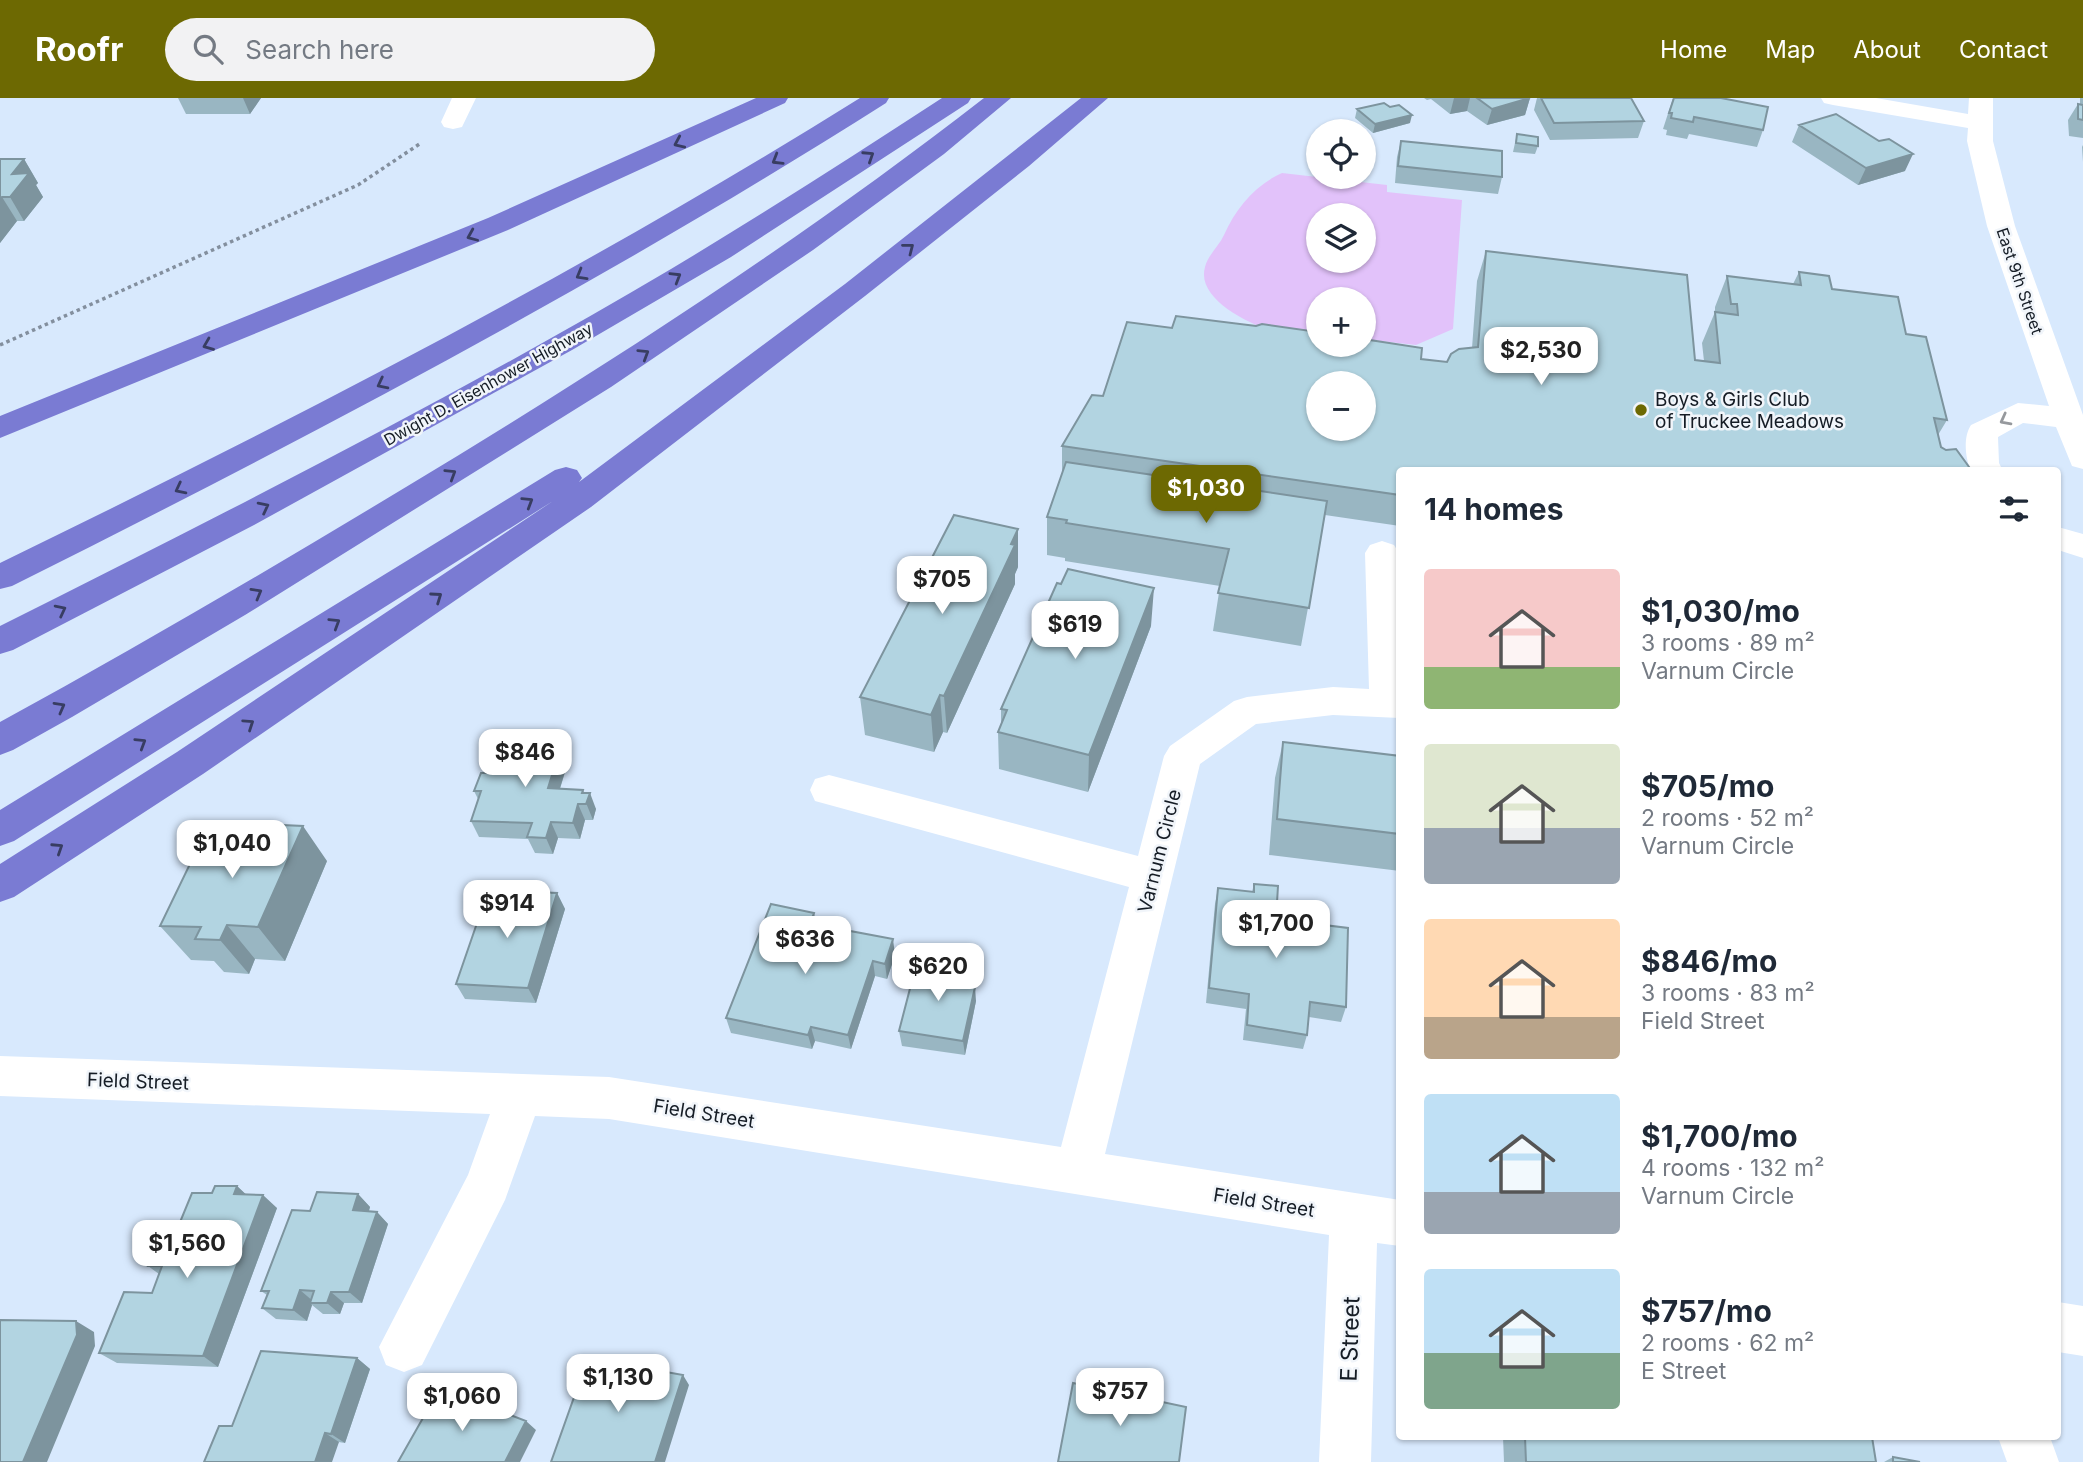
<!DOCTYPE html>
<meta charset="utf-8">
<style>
body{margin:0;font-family:Inter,sans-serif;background:#f2f2f3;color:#1f2937;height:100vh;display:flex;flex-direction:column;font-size:26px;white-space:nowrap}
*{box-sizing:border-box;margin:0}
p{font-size:23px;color:#747a83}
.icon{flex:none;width:38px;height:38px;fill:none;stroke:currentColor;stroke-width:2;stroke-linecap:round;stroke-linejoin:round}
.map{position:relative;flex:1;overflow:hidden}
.sheet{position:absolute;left:1396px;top:369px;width:665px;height:973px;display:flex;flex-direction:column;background:#fff;border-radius:7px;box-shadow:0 2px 5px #0004}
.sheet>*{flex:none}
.controls{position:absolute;left:1306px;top:21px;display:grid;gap:14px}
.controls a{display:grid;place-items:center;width:70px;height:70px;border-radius:50%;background:#fff;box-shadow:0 2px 5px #0004;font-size:35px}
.price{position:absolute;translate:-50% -60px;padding:0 16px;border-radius:14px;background:#fff;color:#222;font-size:23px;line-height:46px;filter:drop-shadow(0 2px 4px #0008)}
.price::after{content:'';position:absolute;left:50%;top:42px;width:21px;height:16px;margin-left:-10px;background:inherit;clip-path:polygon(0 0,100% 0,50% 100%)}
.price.current{background:#6d6902;color:#fff}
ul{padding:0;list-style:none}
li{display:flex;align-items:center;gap:21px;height:175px;padding:0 28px}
li span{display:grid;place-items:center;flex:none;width:196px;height:140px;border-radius:7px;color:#555}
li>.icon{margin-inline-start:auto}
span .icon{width:84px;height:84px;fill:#fffc;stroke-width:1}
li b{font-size:30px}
h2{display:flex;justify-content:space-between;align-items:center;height:84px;padding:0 28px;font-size:30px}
header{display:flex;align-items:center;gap:42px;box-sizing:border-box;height:98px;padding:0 35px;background:#6d6902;color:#fff}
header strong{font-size:33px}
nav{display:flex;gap:38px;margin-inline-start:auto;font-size:24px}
.search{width:490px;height:63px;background:#f2f2f3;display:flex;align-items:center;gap:18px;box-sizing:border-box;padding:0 24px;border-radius:38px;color:#747a83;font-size:26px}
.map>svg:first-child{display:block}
.green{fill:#e2c2fa;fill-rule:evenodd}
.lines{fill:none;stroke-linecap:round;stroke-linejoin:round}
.path{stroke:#838f9e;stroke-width:3.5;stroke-dasharray:3.5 3.5;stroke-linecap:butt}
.minor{fill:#fff;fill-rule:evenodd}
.highway{fill:#7a7bd3;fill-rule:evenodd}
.wall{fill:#99b6c2}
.shaded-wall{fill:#7d949e}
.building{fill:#b2d4e1;stroke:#7d949e;stroke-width:2;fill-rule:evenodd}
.oneway{stroke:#383d62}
.oneway2{stroke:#96999d}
.poi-dot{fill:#6d6902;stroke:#f1f5fa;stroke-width:2.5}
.labels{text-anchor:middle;stroke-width:5;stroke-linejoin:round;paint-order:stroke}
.far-street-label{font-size:16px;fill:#151c25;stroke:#f1f5fa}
.poi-label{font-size:19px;fill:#151c25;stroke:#f1f5fa;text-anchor:start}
.street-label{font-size:19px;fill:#151c25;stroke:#f1f5fa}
.near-street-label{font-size:23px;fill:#151c25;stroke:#f1f5fa}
</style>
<header>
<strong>Roofr</strong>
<div class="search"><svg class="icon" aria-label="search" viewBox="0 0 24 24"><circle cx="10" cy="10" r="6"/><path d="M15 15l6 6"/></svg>Search here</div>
<nav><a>Home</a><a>Map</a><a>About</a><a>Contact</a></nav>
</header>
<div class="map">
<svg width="2083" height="1364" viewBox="0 0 2083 1364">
<rect width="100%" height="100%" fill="#d8e9fd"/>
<path class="green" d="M 1282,75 L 1387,87 L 1387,94 L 1462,102 L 1453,231 L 1416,247 L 1363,241 L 1363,201 L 1318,201 L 1318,240 C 1307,239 1295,240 1285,237 C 1259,231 1195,204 1205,169 C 1208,157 1219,148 1224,137 C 1236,110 1255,87 1282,75 ZM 1318,117 L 1363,117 L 1363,163 L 1318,163 Z"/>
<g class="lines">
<path class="path" d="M 0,247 L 358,87 L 421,45"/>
<path class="minor" d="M 452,0 L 476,0 L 462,29 L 453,31 L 444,29 L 441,24 Z
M 1821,0 L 1876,0 L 1968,16 L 1969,0 L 1993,0 L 1993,43 L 2015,128 L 2083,317 L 2083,371 L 2072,368 L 2056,329 L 2023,325 L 1998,339 L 1999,365 L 2003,373 L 1971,373 C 1965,360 1963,339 1971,327 L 2018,305 L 2049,308 L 1987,128 L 1967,43 L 1968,30 L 1833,7 L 1824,5 Z
M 2058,429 L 2083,436 L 2083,460 L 2058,452 Z
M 1382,443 L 1394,447 L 1399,455 L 1400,620 L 1333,617 L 1256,626 L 1200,666 L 1105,1056 L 1400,1102 L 1400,1148 L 1377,1145 L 1371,1364 L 1319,1364 L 1329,1137 L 609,1021 L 535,1018 L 505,1102 L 422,1267 L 404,1274 L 386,1267 L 379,1249 L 468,1077 L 490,1016 L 0,998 L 0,958 L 609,979 L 1061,1049 L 1129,789 L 815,703 L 810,692 L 815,681 L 829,677 L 1138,758 L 1164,658 L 1170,648 L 1234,603 L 1247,599 L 1333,589 L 1369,591 L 1365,455 L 1370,447 Z
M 2058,1204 L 2083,1208 L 2083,1258 L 2058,1254 Z
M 1998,1339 L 2050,1339 L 2059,1364 L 2007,1364 Z"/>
<path class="highway" d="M 756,0 L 788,0 L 785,5 L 508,132 L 0,340 L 0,318 L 488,120 Z
M 860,0 L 889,0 L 886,5 C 604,184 310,339 12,488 L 0,491 L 0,465 C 294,322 583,173 860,0 Z
M 942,0 L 971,0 L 968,5 L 731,159 L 572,252 L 254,427 L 13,552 L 0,556 L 0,528 C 227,414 453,300 671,171 C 763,116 853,58 942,0 Z
M 984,0 L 1011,0 L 944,56 L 813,152 L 611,289 L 245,517 L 72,619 L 13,652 L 0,657 L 0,624 C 137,549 272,470 406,389 C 605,269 800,143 984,0 Z
M 1081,0 L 1108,0 L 1029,68 L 865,198 L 591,409 L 203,676 L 14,799 L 0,804 L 0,766 L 177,654 L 553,403 L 14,743 L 0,748 L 0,712 L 555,372 L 566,369 L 577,372 L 582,380 L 579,384 L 845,186 Z"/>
</g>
<path class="wall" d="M 178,0 L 261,0 L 250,16 L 186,16 Z
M 1424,0 L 1530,0 L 1525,17 L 1487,27 L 1467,13 L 1450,16 L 1431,1 L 1427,2 Z
M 1537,0 L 1631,0 L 1644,23 L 1638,40 L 1550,42 L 1534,12 Z
M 1673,0 L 1721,0 L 1763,32 L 1757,49 L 1689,36 L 1687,41 L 1666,37 L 1667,32 L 1663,31 Z
M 2080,0 L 2083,0 L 2083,40 L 2069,38 L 2068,22 L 2078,6 L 2080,6 Z
M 1357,11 L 1410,25 L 1373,35 L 1355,20 Z
M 1799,27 L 1905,73 L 1858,87 L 1792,44 Z
M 1517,36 L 1538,48 L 1535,56 L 1513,54 Z
M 1401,43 L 1502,79 L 1498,96 L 1395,85 L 1397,59 Z
M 2083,47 L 2083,64 L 2082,49 Z
M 0,61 L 24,61 L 38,85 L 36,87 L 43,99 L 24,123 L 17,123 L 0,145 Z
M 1486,153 L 1695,262 L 1704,263 L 1702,245 L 1715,214 L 1715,209 L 1727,178 L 1793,186 L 1799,174 L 1832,191 L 1906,236 L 1947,322 L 1938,337 L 1400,373 L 1400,428 L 1325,417 L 1301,548 L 1213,533 L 1220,488 L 1065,463 L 1065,460 L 1047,457 L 1047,419 L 1062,375 L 1062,348 L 1103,298 L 1421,261 L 1447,264 L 1472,250 L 1477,183 Z
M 1018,431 L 1018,469 L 1015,476 L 1015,486 L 947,635 L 943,634 L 934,654 L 865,637 L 860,599 Z
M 1151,528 L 1088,694 L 999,671 L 998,634 L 1001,626 L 1001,611 Z
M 1283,644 L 1400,658 L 1400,773 L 1269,757 L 1275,680 Z
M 568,664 L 560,691 L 584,695 L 596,711 L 593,722 L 585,722 L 580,741 L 558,740 L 553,756 L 535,755 L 528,741 L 479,739 L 471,723 L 478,701 L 474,693 L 487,675 Z
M 327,763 L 285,863 L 255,861 L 249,876 L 224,874 L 214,863 L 191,862 L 160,828 Z
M 1254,786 L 1276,821 L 1346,909 L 1341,924 L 1309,919 L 1307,937 L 1303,951 L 1243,942 L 1246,911 L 1206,905 L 1215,806 L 1218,790 L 1252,794 Z
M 557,795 L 565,811 L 536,905 L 465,901 L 456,886 Z
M 817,830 L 815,836 L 895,857 L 887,881 L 875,878 L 851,951 L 815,943 L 812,951 L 731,935 L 726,920 Z
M 965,884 L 964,887 L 976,903 L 965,957 L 902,948 L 899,933 Z
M 237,1088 L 246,1097 L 277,1110 L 218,1269 L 117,1265 L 99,1255 L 152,1195 L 159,1176 L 148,1168 L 169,1151 L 212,1095 Z
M 358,1096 L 370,1109 L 369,1113 L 377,1114 L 388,1126 L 362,1205 L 344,1205 L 340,1216 L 323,1216 L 312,1207 L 307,1223 L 276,1221 L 262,1210 L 267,1197 L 261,1193 L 310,1113 Z
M 357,1260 L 370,1271 L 345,1345 L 232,1328 Z
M 1503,1339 L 1872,1339 L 1876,1364 L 1504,1364 Z
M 1893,1359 L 1920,1364 L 1884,1364 Z"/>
<path class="shaded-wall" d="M 243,0 L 261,0 L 250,16 Z
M 1454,0 L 1470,0 L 1467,13 L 1450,16 Z
M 1530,0 L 1525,17 L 1487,27 L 1492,11 Z
M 1412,17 L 1410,25 L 1373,35 L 1375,26 Z
M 1913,56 L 1905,73 L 1858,87 L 1866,70 Z
M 24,61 L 38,85 L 36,87 L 43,99 L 24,123 L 10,99 L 12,76 Z
M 2,99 L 17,123 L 0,145 L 0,102 Z
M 1018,431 L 1018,469 L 1015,476 L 1015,486 L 947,635 L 944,598 Z
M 1154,490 L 1151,528 L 1088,694 L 1089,657 Z
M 940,597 L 943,634 L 934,654 L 931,617 Z
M 561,648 L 568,664 L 555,706 L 548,690 Z
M 583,692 L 587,703 L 590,695 L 596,711 L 593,722 L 582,695 Z
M 578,706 L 585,722 L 580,741 L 573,725 Z
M 551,724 L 558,740 L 553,756 L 546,740 Z
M 303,728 L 327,763 L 285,863 L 258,829 Z
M 557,795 L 565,811 L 536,905 L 528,890 Z
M 814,815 L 817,830 L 810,849 L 807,834 Z
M 227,827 L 255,861 L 249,876 L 220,842 Z
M 893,841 L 895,857 L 887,881 L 885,866 Z
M 873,863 L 875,878 L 851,951 L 848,937 Z
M 963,869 L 965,884 L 962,901 L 960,886 Z
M 975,889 L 976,903 L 965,957 L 963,943 Z
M 811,929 L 815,943 L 812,951 L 808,937 Z
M 237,1088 L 251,1101 L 234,1096 Z
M 358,1096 L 370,1109 L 365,1125 L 353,1112 Z
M 263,1097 L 277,1110 L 218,1269 L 203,1258 Z
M 377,1114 L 388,1126 L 362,1205 L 349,1194 Z
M 300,1192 L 314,1204 L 310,1205 L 312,1207 L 307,1223 L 293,1212 Z
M 331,1194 L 344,1205 L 340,1216 L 327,1205 Z
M 76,1223 L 94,1234 L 95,1248 L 47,1364 L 23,1364 Z
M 357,1260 L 370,1271 L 345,1345 L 331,1336 Z
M 683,1277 L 689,1287 L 665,1364 L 655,1364 Z
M 526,1323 L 536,1332 L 520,1364 L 505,1364 Z
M 325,1335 L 339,1344 L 332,1364 L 315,1364 Z"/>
<path class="building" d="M 1477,0 L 1530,0 L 1492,11 Z
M 1541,0 L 1631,0 L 1644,23 L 1554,25 Z
M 1674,0 L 1721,0 L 1768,9 L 1763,32 L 1694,19 L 1693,24 L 1671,20 L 1672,15 L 1669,15 Z
M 1384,5 L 1390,9 L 1399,7 L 1412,17 L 1375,26 L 1357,11 Z
M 2078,6 L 2083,7 L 2083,22 L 2078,21 Z
M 1836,16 L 1879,43 L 1889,41 L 1913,56 L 1866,70 L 1799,27 Z
M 1517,36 L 1538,39 L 1538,48 L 1516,45 Z
M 1401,43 L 1502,53 L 1502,79 L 1398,68 Z
M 0,61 L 24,61 L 12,76 L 29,75 L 10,99 L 2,99 L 0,102 Z
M 1486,153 L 1687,177 L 1695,262 L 1720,265 L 1715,214 L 1738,217 L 1737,206 L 1731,206 L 1727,178 L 1801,187 L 1799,174 L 1829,178 L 1832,191 L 1898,199 L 1906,236 L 1926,239 L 1947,322 L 1934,320 L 1941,349 L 1946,352 L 1956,351 L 1972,373 L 1400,373 L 1400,397 L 1062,348 L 1092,297 L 1103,298 L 1127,224 L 1172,230 L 1176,218 L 1256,228 L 1262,226 L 1318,234 L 1318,247 L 1363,247 L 1363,241 L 1422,250 L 1421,261 L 1447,264 L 1451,256 L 1459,251 L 1478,249 ZM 1318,285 L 1363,285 L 1363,331 L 1318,331 Z
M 1066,364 L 1327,403 L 1309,510 L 1218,495 L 1229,451 L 1066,425 L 1067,422 L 1047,419 Z
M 954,417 L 1018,431 L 1011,446 L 1015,447 L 944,598 L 940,597 L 931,617 L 860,599 Z
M 1068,471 L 1154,490 L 1089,657 L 998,634 L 1007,612 L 1001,611 L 1057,485 L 1061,486 Z
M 1283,644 L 1400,658 L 1400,736 L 1277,721 Z
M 497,645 L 561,648 L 548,690 L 583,692 L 582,695 L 590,695 L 586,706 L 578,706 L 573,725 L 551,724 L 546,740 L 527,739 L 532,725 L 471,723 L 481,693 L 474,693 L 481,675 L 487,675 Z
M 241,725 L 303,728 L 258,829 L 227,827 L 220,842 L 195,841 L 201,829 L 160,828 L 203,739 L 233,741 Z
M 1254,786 L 1278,788 L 1276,821 L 1348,830 L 1346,909 L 1310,904 L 1307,937 L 1247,927 L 1249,896 L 1209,890 L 1218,790 L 1254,794 Z
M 508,793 L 557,795 L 528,890 L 456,886 L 486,799 L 506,800 Z
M 771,806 L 814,815 L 807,834 L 847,843 L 850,833 L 893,841 L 885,866 L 873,863 L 848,937 L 811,929 L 808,937 L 726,920 Z
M 921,864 L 963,869 L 960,886 L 975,889 L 963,943 L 899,933 L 913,879 L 917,880 Z
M 215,1088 L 237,1088 L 234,1096 L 263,1097 L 203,1258 L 99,1255 L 124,1194 L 152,1195 L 162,1168 L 148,1168 L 155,1151 L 169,1151 L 192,1095 L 212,1095 Z
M 317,1094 L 358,1096 L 353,1112 L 377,1114 L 349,1194 L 331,1194 L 327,1205 L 310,1205 L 314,1193 L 300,1192 L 293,1212 L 262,1210 L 269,1193 L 261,1193 L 292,1112 L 310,1113 Z
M 0,1222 L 76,1223 L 77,1237 L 23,1364 L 0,1364 Z
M 261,1253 L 357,1260 L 331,1336 L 325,1335 L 315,1364 L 204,1364 L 219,1328 L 232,1328 Z
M 588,1260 L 683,1277 L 655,1364 L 551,1364 Z
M 1073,1285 L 1186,1309 L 1179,1364 L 1058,1364 Z
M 440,1290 L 526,1323 L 505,1364 L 398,1364 Z
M 1525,1339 L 1872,1339 L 1876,1364 L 1526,1364 Z
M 1893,1359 L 1920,1364 L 1893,1364 Z"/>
<defs><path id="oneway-chevron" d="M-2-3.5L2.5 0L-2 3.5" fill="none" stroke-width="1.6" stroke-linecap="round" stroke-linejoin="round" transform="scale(1.75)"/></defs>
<g class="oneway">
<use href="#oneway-chevron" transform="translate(679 45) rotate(156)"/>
<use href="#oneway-chevron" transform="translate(869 58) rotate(-33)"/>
<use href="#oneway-chevron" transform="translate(777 62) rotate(149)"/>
<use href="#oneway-chevron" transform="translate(472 138) rotate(157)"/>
<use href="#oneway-chevron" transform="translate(909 150) rotate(-38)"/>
<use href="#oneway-chevron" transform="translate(581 177) rotate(150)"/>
<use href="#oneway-chevron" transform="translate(676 179) rotate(-31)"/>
<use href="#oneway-chevron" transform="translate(208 247) rotate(158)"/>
<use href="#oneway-chevron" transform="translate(644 256) rotate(-32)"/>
<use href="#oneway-chevron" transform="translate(382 286) rotate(153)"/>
<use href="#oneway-chevron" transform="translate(451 376) rotate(-32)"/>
<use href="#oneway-chevron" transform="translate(180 391) rotate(153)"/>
<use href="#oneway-chevron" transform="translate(528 404) rotate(-32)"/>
<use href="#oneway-chevron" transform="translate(264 409) rotate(-27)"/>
<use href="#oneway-chevron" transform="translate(257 495) rotate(-30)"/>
<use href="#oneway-chevron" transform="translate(437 499) rotate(-35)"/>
<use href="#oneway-chevron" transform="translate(61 512) rotate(-27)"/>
<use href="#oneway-chevron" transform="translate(335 525) rotate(-32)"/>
<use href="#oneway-chevron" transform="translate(60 609) rotate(-29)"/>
<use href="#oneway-chevron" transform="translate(249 626) rotate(-34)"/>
<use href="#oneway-chevron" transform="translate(141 645) rotate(-32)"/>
<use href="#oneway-chevron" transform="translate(58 750) rotate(-33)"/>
</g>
<use class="oneway2" href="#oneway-chevron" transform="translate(2005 322) rotate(152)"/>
<circle class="poi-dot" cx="1641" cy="312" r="7"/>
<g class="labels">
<g class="far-street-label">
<text transform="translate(2020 183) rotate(71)" y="6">East 9th Street</text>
<text transform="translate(488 286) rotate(-29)" y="6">Dwight D. Eisenhower Highway</text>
</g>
<g class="poi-label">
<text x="1655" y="308">Boys &amp; Girls Club<tspan x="1655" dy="22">of Truckee Meadows</tspan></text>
</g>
<g class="street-label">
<text transform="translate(1159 753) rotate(-76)" y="7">Varnum Circle</text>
<text transform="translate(138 983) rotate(2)" y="7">Field Street</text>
<text transform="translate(704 1015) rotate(9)" y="7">Field Street</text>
<text transform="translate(1264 1104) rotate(9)" y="7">Field Street</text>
</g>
<g class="near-street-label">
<text transform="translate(1350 1241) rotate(-88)" y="8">E Street</text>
</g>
</g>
</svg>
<div class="controls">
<a><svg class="icon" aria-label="locate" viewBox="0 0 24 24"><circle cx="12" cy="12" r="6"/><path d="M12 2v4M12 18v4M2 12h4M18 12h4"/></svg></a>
<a><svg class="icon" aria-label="layers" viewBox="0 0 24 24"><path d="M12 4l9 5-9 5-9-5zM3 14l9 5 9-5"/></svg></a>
<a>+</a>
<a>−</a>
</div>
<b class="price" style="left:1541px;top:289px">$2,530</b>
<b class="price current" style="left:1206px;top:427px">$1,030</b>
<b class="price" style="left:942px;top:518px">$705</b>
<b class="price" style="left:1075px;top:563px">$619</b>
<b class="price" style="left:525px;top:691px">$846</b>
<b class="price" style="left:232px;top:782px">$1,040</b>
<b class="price" style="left:507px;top:842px">$914</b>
<b class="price" style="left:1276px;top:862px">$1,700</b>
<b class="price" style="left:805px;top:878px">$636</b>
<b class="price" style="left:938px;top:905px">$620</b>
<b class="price" style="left:187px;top:1182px">$1,560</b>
<b class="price" style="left:618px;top:1316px">$1,130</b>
<b class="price" style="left:1120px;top:1330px">$757</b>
<b class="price" style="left:462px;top:1335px">$1,060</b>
<section class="sheet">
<h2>14 homes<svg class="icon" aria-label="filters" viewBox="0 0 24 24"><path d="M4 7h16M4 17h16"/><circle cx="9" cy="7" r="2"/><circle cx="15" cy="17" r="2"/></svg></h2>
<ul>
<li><span style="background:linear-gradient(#f6c9c9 70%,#8fb573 0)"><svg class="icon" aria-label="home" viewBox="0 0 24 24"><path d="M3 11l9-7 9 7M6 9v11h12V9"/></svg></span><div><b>$1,030/mo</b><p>3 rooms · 89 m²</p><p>Varnum Circle</p></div></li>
<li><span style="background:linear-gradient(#dfe7d0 60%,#9aa5b1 0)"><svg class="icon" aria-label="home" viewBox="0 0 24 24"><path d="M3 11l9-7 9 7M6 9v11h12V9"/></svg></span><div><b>$705/mo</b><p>2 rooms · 52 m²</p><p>Varnum Circle</p></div></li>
<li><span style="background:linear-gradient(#ffd9b3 70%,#b9a48a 0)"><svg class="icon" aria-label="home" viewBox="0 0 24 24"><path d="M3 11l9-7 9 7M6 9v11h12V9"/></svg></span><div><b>$846/mo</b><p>3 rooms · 83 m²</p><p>Field Street</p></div></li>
<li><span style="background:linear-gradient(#bfe0f5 70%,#9aa5b1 0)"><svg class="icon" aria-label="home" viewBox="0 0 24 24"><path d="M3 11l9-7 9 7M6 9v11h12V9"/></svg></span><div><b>$1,700/mo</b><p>4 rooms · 132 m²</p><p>Varnum Circle</p></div></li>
<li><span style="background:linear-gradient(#bfe0f5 60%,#7fa58c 0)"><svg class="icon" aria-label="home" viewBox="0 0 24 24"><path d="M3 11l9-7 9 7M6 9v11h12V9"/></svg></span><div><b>$757/mo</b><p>2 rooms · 62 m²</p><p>E Street</p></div></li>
</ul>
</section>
</div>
